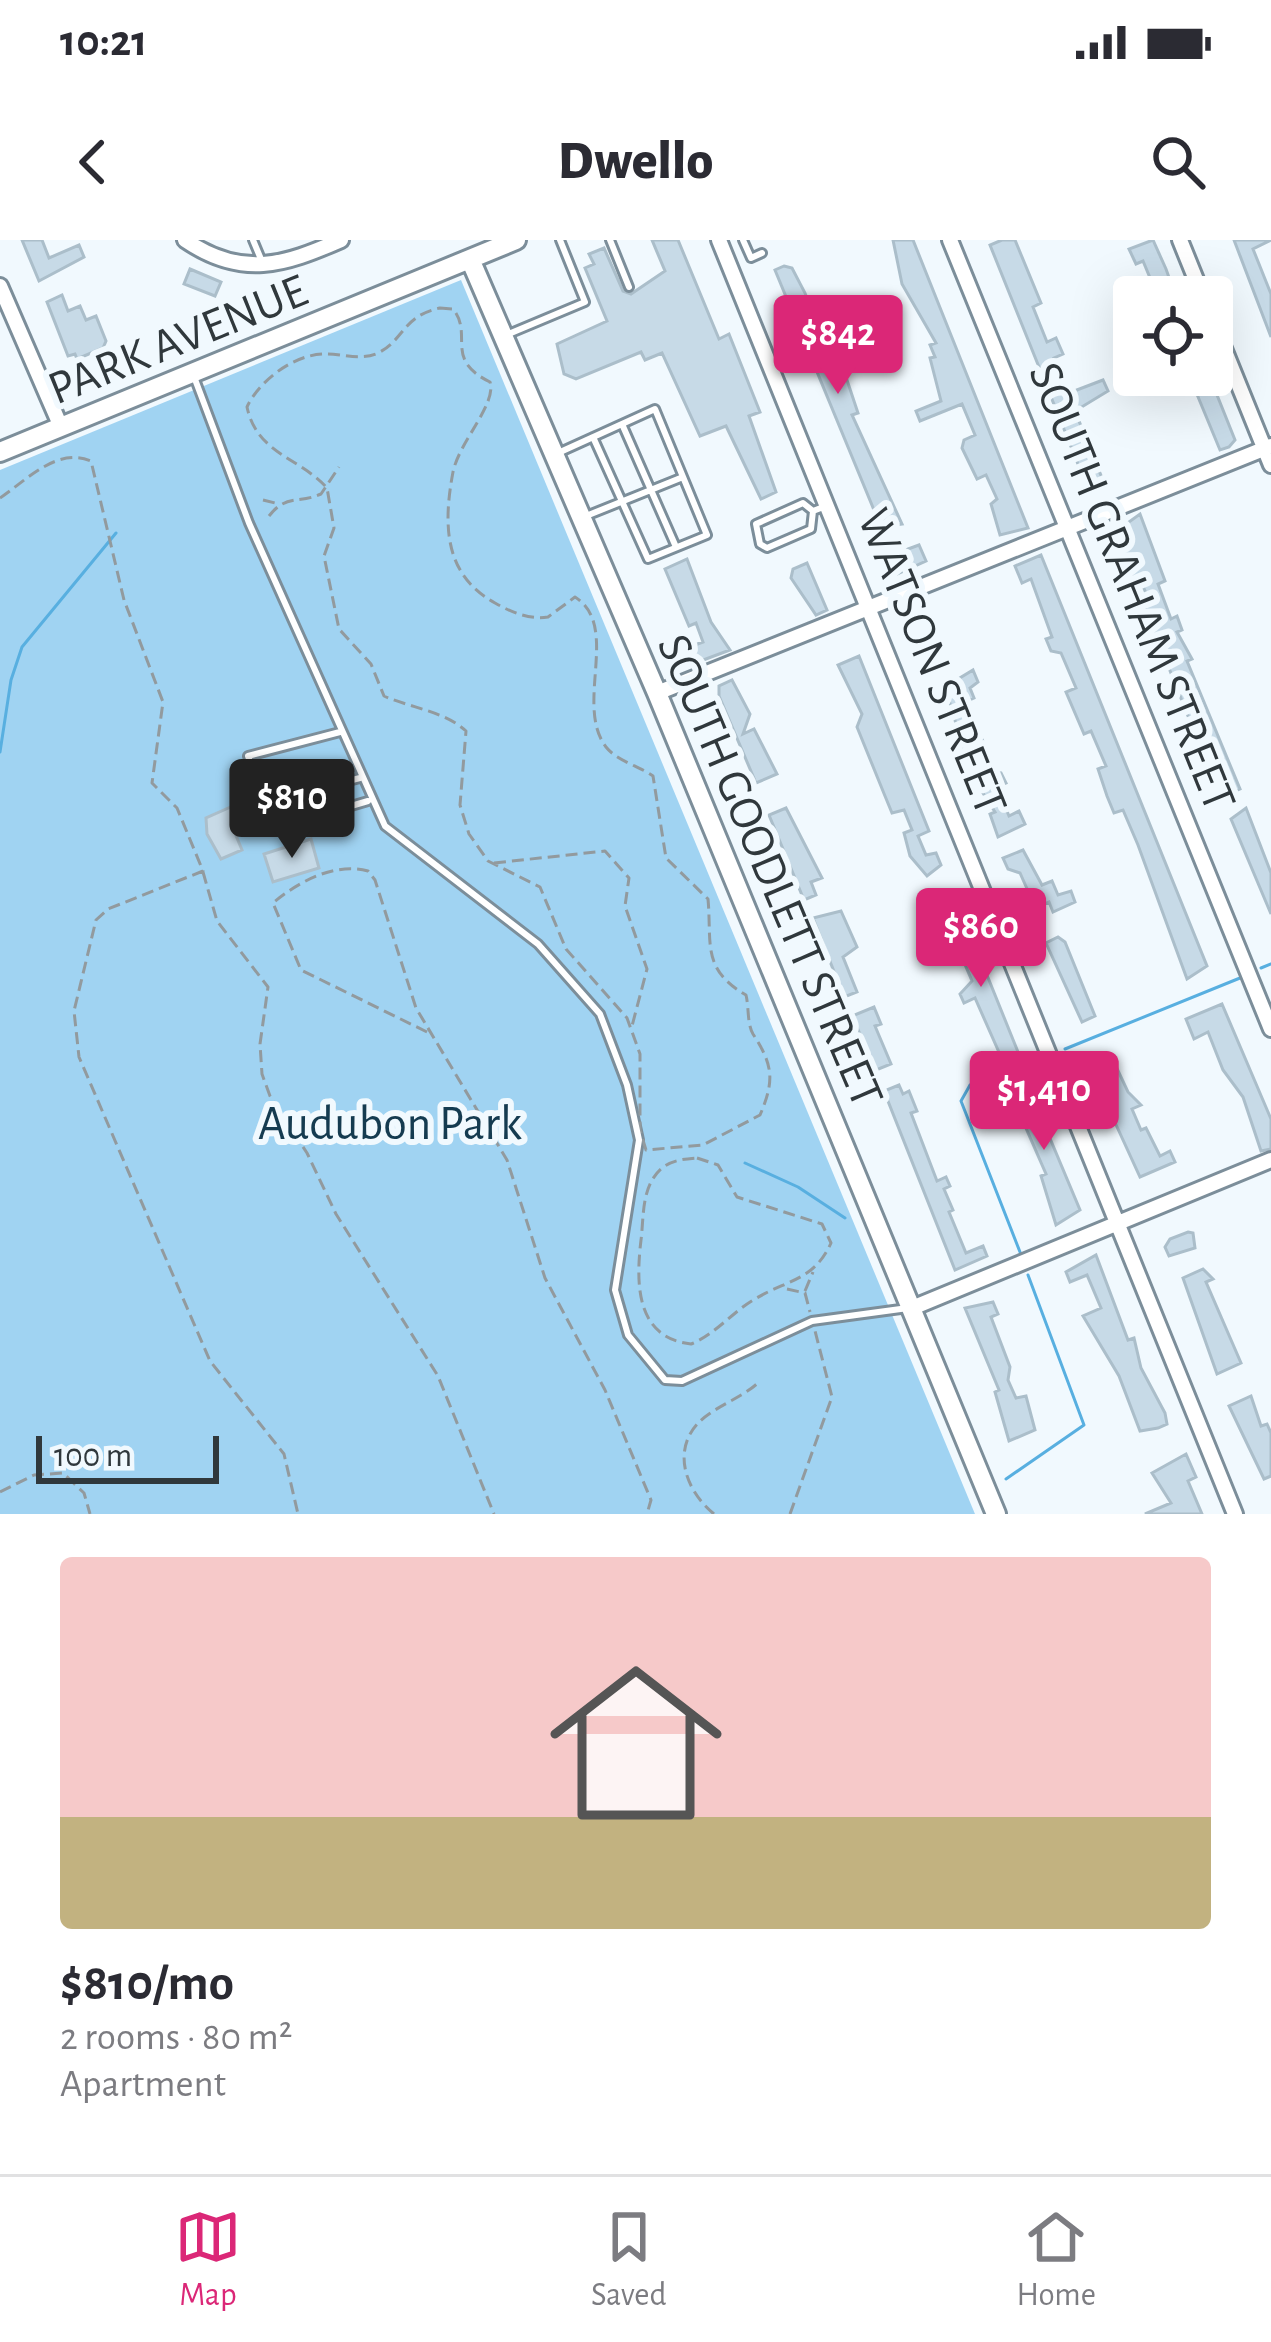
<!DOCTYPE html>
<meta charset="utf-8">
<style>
body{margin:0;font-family:"Alegreya Sans",sans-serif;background:#f2f2f3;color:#2b2b33;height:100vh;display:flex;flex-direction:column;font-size:45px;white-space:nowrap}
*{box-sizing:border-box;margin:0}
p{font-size:39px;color:#7c7c81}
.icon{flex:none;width:66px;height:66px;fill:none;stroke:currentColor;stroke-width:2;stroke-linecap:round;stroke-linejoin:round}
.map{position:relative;height:1274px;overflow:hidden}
.side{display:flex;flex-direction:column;background:#fff;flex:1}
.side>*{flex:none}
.buttons{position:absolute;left:1113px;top:36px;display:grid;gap:24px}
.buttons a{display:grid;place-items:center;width:120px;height:120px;border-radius:12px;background:#fff;box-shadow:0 12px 48px #0002;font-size:60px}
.scale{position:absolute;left:36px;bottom:30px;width:183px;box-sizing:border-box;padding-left:12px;border:6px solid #30383c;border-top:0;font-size:33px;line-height:42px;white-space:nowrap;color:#30383c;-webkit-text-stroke:9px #f1f9fe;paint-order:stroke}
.price{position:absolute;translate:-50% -102px;padding:0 27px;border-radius:12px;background:#db2777;color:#fff;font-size:39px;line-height:78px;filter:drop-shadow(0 3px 6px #0008)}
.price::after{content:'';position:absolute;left:50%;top:72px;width:36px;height:27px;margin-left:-18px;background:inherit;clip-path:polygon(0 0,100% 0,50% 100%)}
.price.selected{background:#222;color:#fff}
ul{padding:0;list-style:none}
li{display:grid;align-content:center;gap:24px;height:636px;padding:0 60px}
li span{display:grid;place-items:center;height:372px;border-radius:12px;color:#555}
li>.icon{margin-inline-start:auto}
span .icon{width:216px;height:216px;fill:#fffc;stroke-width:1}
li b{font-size:51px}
.status{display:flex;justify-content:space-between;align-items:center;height:84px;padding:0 60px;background:#fff;direction:ltr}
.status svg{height:33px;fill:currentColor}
header{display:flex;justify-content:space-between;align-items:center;height:156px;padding:0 60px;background:#fff;font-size:54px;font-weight:800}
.tab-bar{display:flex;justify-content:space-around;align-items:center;height:168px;border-top:3px solid #e1e1e2;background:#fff;font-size:33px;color:#7c7c81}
.tab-bar a{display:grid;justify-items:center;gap:6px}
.tab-bar .selected{color:#db2777}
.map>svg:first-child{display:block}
.green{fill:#a0d3f2}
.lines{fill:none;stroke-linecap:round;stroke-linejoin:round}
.stream{stroke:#58afe0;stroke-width:3}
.building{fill:#c7dae7;stroke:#abbeca;stroke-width:3}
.lane-casing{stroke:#7c8e9a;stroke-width:12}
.street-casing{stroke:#7c8e9a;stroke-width:20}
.secondary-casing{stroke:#7c8e9a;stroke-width:24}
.path{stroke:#929a9e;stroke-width:3;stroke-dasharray:12 6;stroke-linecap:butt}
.lane{stroke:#fff;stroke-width:6}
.street{stroke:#fff;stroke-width:14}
.secondary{stroke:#fff;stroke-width:18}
.labels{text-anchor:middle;stroke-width:12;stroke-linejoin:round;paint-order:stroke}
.street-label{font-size:48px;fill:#30383c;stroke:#f1f9fe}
.park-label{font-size:48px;fill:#153b50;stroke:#f1f9fe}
</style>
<div class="status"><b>10:21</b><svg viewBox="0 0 49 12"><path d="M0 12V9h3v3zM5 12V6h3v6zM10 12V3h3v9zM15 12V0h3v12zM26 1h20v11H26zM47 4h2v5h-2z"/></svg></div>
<header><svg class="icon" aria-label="back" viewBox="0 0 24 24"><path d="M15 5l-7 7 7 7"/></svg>Dwello<svg class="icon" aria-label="search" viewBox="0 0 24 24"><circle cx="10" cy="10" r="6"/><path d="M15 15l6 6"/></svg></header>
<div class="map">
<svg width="1271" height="1274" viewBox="0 0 1271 1274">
<rect width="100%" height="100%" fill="#f1f9fe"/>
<path class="green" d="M 461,40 L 975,1274 L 0,1274 L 0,230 Z"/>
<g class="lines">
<path class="stream" d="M 0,512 L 11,440 L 22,407 L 116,293
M 1261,728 L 1271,724
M 1065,809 L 1240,738
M 745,923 L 798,947 L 845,978
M 1020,1012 L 961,861 L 970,845 L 1040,820
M 1006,1239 L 1084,1185 L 1028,1035"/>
</g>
<path class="building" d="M 22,0 L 42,0 L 49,18 L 79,5 L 84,17 L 39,41 Z
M 652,0 L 678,0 L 719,99 L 729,94 L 760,172 L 749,176 L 776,252 L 761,259 L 726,186 L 700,196 L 662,113 L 645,120 L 641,112 L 576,139 L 564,134 L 557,104 L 607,81 L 585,28 L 594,24 L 589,14 L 604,8 L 623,51 L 631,54 L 665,31 Z
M 893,0 L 913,0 L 1028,288 L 1000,295 L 991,264 L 997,259 L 986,235 L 977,239 L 962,208 L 964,200 L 975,195 L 962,164 L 920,181 L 916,171 L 941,161 L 930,118 L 935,117 L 930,105 L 936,103 L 902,44 Z
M 1002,0 L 1015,0 L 1041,63 L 1033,67 L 1047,102 L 1056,98 L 1063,114 L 1054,118 L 1069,153 L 1103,140 L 1108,151 L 1075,171 L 1106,248 L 1090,254 L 990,5 Z
M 1153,0 L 1166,29 L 1176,57 L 1158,57 L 1143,21 L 1136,24 L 1129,9 Z
M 1234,0 L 1271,0 L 1253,9 L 1271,54 L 1271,97 Z
M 784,26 L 792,28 L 805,53 L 836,131 L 843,128 L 858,173 L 852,175 L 902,284 L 881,287 L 775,30 Z
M 190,29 L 221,42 L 215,56 L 184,44 Z
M 62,55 L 68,71 L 80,66 L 86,80 L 96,76 L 106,101 L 103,108 L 77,119 L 75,114 L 68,116 L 47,62 Z
M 1189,135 L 1209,135 L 1235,200 L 1229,207 L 1220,210 Z
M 1140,274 L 1165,341 L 1158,344 L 1171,379 L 1177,376 L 1182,390 L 1177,392 L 1192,419 L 1187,421 L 1240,549 L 1228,554 L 1200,506 L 1145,368 L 1148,358 L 1140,339 L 1135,341 L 1115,292 Z
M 896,302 L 900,312 L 919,305 L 926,321 L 893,336 L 886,306 Z
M 1041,315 L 1207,726 L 1187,739 L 1138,605 L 1123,570 L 1114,573 L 1107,556 L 1098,529 L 1106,526 L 1091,491 L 1084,494 L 1066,452 L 1076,448 L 1061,413 L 1051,411 L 1046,399 L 1052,397 L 1031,339 L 1022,343 L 1015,326 Z
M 687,319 L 711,382 L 730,410 L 698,422 L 692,406 L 703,402 L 696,383 L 689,386 L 665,329 Z
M 807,323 L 827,370 L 816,375 L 791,338 L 793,329 Z
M 859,416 L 929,591 L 918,596 L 926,615 L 936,613 L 941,625 L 927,636 L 910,616 L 904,593 L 912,590 L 904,570 L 892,573 L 885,556 L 857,487 L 862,474 L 838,425 Z
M 973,430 L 978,442 L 970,448 L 974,458 L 963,463 L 987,509 L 966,517 L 945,447 Z
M 732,440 L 750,474 L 743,494 L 754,489 L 777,534 L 756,543 L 719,456 L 719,446 Z
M 990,532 L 1001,533 L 1006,543 L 997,547 L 1009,576 L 1019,571 L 1025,584 L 998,597 L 990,574 L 995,572 L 974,539 Z
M 233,566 L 240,582 L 232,586 L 242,610 L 221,619 L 207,594 L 206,578 Z
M 786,568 L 822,638 L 811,642 L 816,655 L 804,660 L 769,575 Z
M 1246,568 L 1271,633 L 1271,674 L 1231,579 Z
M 311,599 L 319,628 L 273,642 L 264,614 Z
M 1023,610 L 1042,645 L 1052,641 L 1058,655 L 1071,651 L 1075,662 L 1053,672 L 1049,662 L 1028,671 L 1023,655 L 1028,651 L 1020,633 L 1008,629 L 1003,618 Z
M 841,671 L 857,707 L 843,717 L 857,752 L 844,757 L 813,678 Z
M 966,683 L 1018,812 L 1002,819 L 975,758 L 964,763 L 960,754 L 972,741 L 957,706 L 947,706 L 942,693 Z
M 1058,697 L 1065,702 L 1095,776 L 1082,782 L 1046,703 Z
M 1222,764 L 1271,879 L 1271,909 L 1261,911 L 1243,857 L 1223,830 L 1208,792 L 1194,799 L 1186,779 Z
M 874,767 L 881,784 L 875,786 L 891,824 L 876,830 L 852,776 Z
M 1113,820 L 1128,852 L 1141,865 L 1132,869 L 1141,890 L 1146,888 L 1160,916 L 1170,911 L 1175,922 L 1140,937 L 1091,830 Z
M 1021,841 L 1028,846 L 1080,970 L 1056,985 L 1041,936 L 1046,934 L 1018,870 L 1012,873 L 1003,851 Z
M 899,845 L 903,854 L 909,851 L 917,871 L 911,873 L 937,941 L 946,937 L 950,946 L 944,949 L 953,970 L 949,972 L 966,1013 L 983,1006 L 987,1016 L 955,1030 L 884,851 Z
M 1188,992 L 1193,993 L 1195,1008 L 1169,1016 L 1165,1007 L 1170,999 Z
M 1096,1015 L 1128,1100 L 1134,1098 L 1141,1128 L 1165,1173 L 1167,1184 L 1158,1188 L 1140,1191 L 1119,1136 L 1083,1076 L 1101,1068 L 1087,1035 L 1070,1042 L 1066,1032 Z
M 1203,1029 L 1213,1039 L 1206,1042 L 1241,1123 L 1217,1134 L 1183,1038 Z
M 993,1062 L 998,1074 L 991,1077 L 1010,1127 L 1008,1140 L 1016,1158 L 1026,1156 L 1035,1190 L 1009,1201 L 995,1152 L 999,1150 L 965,1068 Z
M 1251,1156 L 1261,1186 L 1267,1184 L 1271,1193 L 1271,1236 L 1264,1239 L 1229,1166 Z
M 1186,1214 L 1196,1237 L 1188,1241 L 1202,1274 L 1145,1274 L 1171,1263 L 1152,1233 Z"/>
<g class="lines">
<defs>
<path id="lane" d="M 253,0 L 263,24
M 610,0 L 629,47
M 743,0 L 751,18 L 762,13
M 506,95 L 585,62 L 560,0
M 193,134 L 249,283 L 385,586 L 538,704 L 600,774 L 627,845 L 639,900 L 615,1050 L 628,1095 L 665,1140 L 682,1141 L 812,1081 L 908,1068
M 622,184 L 676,307
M 558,213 L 655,169 L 707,295 L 648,319 L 593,197
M 813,271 L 811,289 L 767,308 L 760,304 L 756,284 L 803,263 L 813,271 L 826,266
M 586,276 L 683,237
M 340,492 L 248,516 L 273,589 L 368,561
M 262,563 L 360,538"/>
<path id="street" d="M 185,0 C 242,39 284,25 341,0
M 719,0 L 1235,1274
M 950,0 L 1271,789
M 1180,0 L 1203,57
M 0,46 L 61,187
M 1212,79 L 1271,225
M 657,453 L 1271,206
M 912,1068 L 1271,920"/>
<path id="secondary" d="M 470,19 L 657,453 L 996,1274
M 0,212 L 516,0"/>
</defs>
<use href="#lane" class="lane-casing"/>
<use href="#street" class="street-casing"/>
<use href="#secondary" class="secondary-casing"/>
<path class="path" d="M 440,68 L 453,69 C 474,95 443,119 490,142 C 497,164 459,202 453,232 C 443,285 444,335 495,363 C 511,372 529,380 548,377 L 575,357 C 621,386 574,465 606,507 C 617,521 639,526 653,536 L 666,618 L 708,659 C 712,703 701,729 746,755 C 749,767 747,784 753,794 C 773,825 775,840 760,875 L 703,905 L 646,910 L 640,890 L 640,814 L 627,778 L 566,709 L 540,647 L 488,621 L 469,594 L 460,565 L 466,491 C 444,471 411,468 384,456 L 371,424 L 339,389 L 324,316 L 334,288 L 327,248 C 299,217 257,214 247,167 C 259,141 293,115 323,114 C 342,113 362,122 380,112 C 405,98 403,76 440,68 Z
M 0,258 C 28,239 57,207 91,221 L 124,360 L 163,462 L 152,543 L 177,568 L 203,631 L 108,669 L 96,680 L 74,771 L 79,817 L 210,1121 L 284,1214 L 298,1274
M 263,260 L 275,263
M 269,276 C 286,254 298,264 321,254 L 339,227
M 494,623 L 605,611 L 629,638 L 625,666 L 647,729 L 632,786
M 203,632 L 217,681 L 268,747 L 260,804 L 262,834 L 270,856 L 307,913 L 336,974 L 438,1136 L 494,1274
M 427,792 L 301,730 L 273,663 C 298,642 334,622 368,631 L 375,640 L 416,768 L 507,920 L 545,1038 L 605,1150 L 651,1260 L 647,1274
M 697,918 L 718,925 L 737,957 L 822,984 L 831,1003 C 814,1041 786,1040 755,1059 C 732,1072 716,1094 691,1104 C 635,1098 636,1042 641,1000 C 644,977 641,947 661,929 C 671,920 684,919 697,918 Z
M 787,1049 L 805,1053 L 810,1072
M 805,1051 L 813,1032
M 0,1252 L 34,1235 L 63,1233 L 84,1253 L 90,1274
M 714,1274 C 682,1248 669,1201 709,1174 C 726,1162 744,1156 759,1142
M 790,1274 L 832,1157 L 814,1087"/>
<use href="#lane" class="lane"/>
<use href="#street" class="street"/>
<use href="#secondary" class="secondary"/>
</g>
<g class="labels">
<g class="street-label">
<text transform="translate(177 98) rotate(-22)" y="17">PARK AVENUE</text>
<text transform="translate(1134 346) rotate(68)" y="17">SOUTH GRAHAM STREET</text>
<text transform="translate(934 421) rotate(68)" y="17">WATSON STREET</text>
<text transform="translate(772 630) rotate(67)" y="17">SOUTH GOODLETT STREET</text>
</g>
<g class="park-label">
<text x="390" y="899">Audubon Park</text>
</g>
</g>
</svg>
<div class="buttons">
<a><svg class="icon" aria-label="locate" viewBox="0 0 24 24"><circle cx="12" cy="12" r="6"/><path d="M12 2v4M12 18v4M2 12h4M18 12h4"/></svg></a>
</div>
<div class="scale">100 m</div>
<b class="price" style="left:838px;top:157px">$842</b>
<b class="price selected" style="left:292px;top:621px">$810</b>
<b class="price" style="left:981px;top:750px">$860</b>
<b class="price" style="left:1044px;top:913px">$1,410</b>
</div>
<section class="side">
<ul>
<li><span style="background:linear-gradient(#f6c9c9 70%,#c2b280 0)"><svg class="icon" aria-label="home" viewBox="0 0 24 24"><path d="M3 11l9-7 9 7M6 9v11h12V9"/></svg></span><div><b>$810/mo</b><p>2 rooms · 80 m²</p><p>Apartment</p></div></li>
</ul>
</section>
<nav class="tab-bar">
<a class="selected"><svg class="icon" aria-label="map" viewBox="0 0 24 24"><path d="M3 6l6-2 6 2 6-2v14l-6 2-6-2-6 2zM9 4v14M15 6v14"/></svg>Map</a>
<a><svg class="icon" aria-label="saved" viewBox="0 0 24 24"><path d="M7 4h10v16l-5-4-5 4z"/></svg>Saved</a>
<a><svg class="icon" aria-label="home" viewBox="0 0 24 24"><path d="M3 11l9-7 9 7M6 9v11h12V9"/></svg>Home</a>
</nav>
